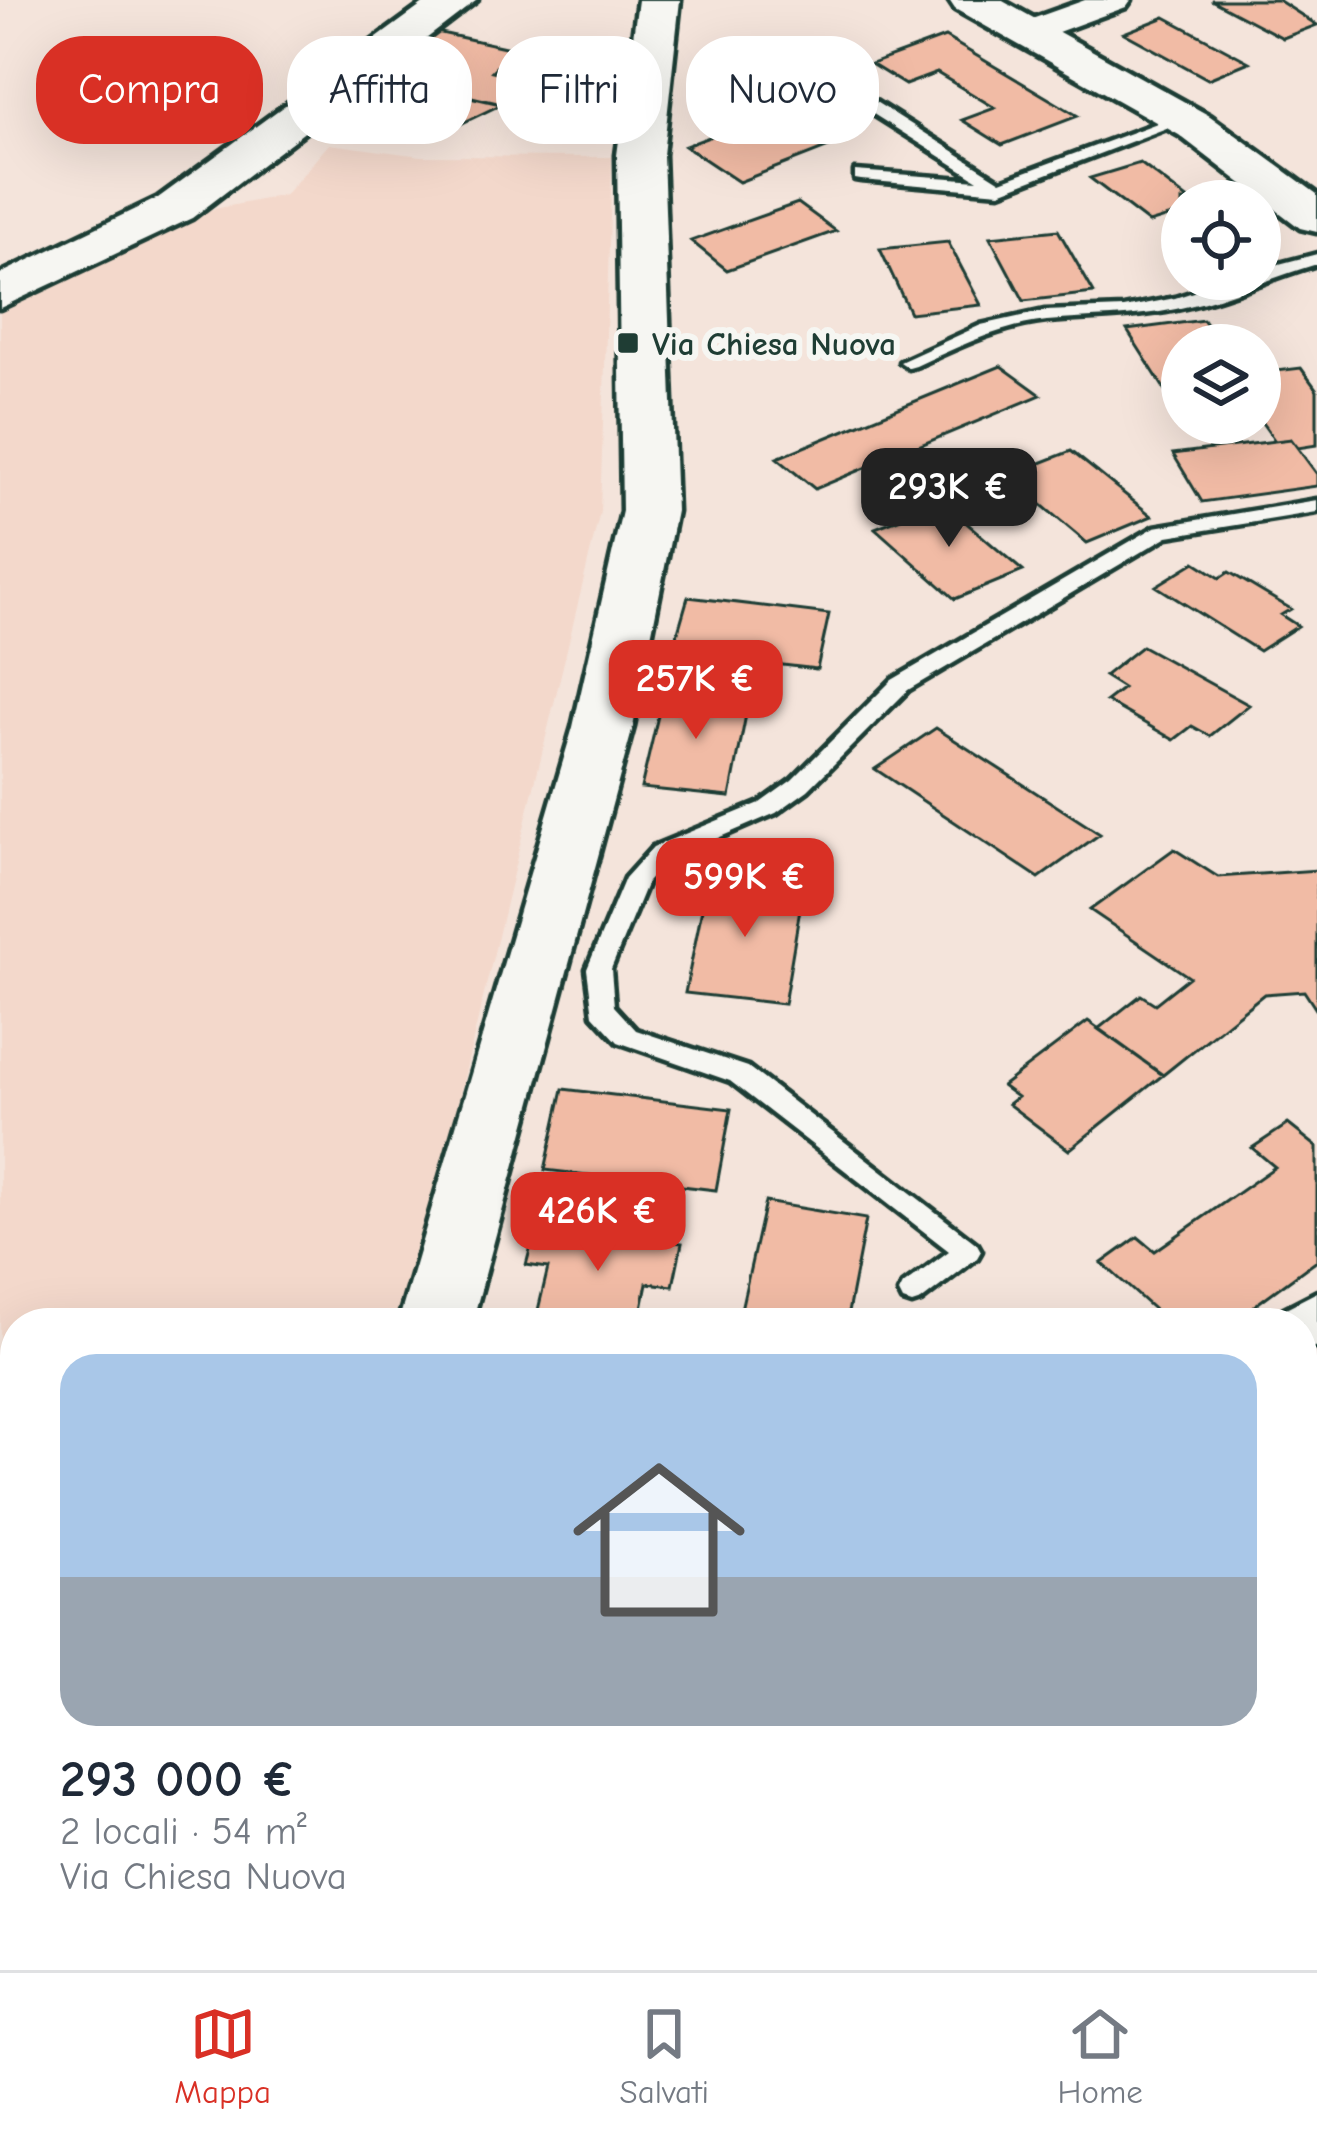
<!DOCTYPE html>
<html lang="it">
<meta charset="utf-8">
<style>
body{margin:0;font-family:"Comic Neue",sans-serif;background:#f2f2f3;color:#1f2937;height:100vh;display:flex;flex-direction:column;font-size:45px;white-space:nowrap}
*{box-sizing:border-box;margin:0}
p{font-size:39px;color:#747a83}
.icon{flex:none;width:66px;height:66px;fill:none;stroke:currentColor;stroke-width:2;stroke-linecap:round;stroke-linejoin:round}
.map{position:relative;flex:1;overflow:hidden}
.sheet{position:absolute;left:0px;top:1308px;width:1317px;height:663px;display:flex;flex-direction:column;background:#fff;border-radius:48px 48px 0 0;box-shadow:0 12px 48px #0002}
.sheet>*{flex:none}
.hud{position:absolute;left:36px;top:36px;width:1245px;height:108px;display:flex;gap:24px}
.tools{position:absolute;left:1161px;top:180px;display:grid;gap:24px}
.tools a{display:grid;place-items:center;width:120px;height:120px;border-radius:50%;background:#fff;box-shadow:0 12px 48px #0002;font-size:60px}
.price{position:absolute;translate:-50% -102px;padding:0 27px;border-radius:24px;background:#d93025;color:#fff;font-size:39px;line-height:78px;filter:drop-shadow(0 3px 6px #0008)}
.price::after{content:'';position:absolute;left:50%;top:72px;width:36px;height:27px;margin-left:-18px;background:inherit;clip-path:polygon(0 0,100% 0,50% 100%)}
.price.selected{background:#222;color:#fff}
ul{padding:0;list-style:none}
li{display:grid;align-content:center;gap:24px;height:636px;padding:0 60px}
li span{display:grid;place-items:center;height:372px;border-radius:36px;color:#555}
li>.icon{margin-inline-start:auto}
span .icon{width:216px;height:216px;fill:#fffc;stroke-width:1}
li b{font-size:51px}
.tag{padding:0 42px;border-radius:48px;background:#fff;box-shadow:0 12px 48px #0002;font-size:42px;line-height:108px}
.tag.selected{background:#d93025;color:#fff}
.dock{display:flex;justify-content:space-around;align-items:center;height:168px;border-top:3px solid #e0e1e3;background:#fff;font-size:33px;color:#747a83}
.dock a{display:grid;justify-items:center;gap:6px}
.dock .selected{color:#d93025}
.map>svg:first-child{display:block}
.built{fill:#f3d8cb}
.building{fill:#f1bba5;stroke:#1f3d34;stroke-width:3}
.lines{fill:none;stroke-linecap:round;stroke-linejoin:round}
.lane-casing{stroke:#1f3d34;stroke-width:9}
.street-casing{stroke:#1f3d34;stroke-width:9}
.secondary-casing{stroke:#1f3d34;stroke-width:9}
.lane{fill:#f6f6f2;fill-rule:evenodd}
.street{fill:#f6f6f2;fill-rule:evenodd}
.secondary{fill:#f6f6f2;fill-rule:evenodd}
.poi-dot{fill:#1f3d34;stroke:#f6f6f2;stroke-width:4.5}
.labels{text-anchor:middle;stroke-width:12;stroke-linejoin:round;paint-order:stroke}
.far-poi-label{font-size:33px;font-weight:bold;fill:#1f3d34;stroke:#f6f6f2;text-anchor:start}
</style>
<div class="map">
<svg width="1317" height="1970" viewBox="0 0 1317 1970">
<rect width="100%" height="100%" fill="#f4e4db"/>
<filter id="ink" filterUnits="userSpaceOnUse"><feTurbulence type="fractalNoise" baseFrequency=".00833" numOctaves="2"/><feDisplacementMap in="SourceGraphic" scale="24" xChannelSelector="R" yChannelSelector="G"/><feConvolveMatrix kernelMatrix="1 2 1 2 8 2 1 2 1" color-interpolation-filters="sRGB"/></filter>
<g filter="url(#ink)">
<path class="built" d="M 329,144 L 421,156 L 612,157 L 600,512 L 405,1323 L 15,1323 L 15,1956 L 565,1956 L 577,1970 L 0,1970 L 0,303 L 183,215 L 285,195 Z"/>
<path class="building" d="M 1211,0 L 1278,0 L 1317,25 L 1283,38 Z
M 1165,17 L 1249,62 L 1208,79 L 1124,33 Z
M 432,31 L 514,49 L 492,71 L 535,81 L 514,107 L 381,77 Z
M 945,37 L 1078,116 L 1002,145 L 962,120 L 995,108 L 937,73 L 905,85 L 871,64 Z
M 560,60 L 604,71 L 587,96 L 535,81 Z
M 463,95 L 502,104 L 452,128 L 424,115 Z
M 802,102 L 857,136 L 739,182 L 685,146 Z
M 1140,163 L 1190,201 L 1182,201 L 1182,213 L 1149,223 L 1090,178 Z
M 798,203 L 836,231 L 727,270 L 691,241 Z
M 1058,230 L 1094,293 L 1024,301 L 990,237 Z
M 948,242 L 981,305 L 910,313 L 880,249 Z
M 1203,320 L 1220,345 L 1182,345 L 1182,400 L 1172,401 L 1127,330 Z
M 1001,366 L 1041,395 L 815,489 L 777,458 Z
M 1301,368 L 1317,390 L 1317,445 L 1298,448 L 1291,439 L 1275,441 L 1260,420 L 1260,373 Z
M 1291,439 L 1317,474 L 1317,486 L 1202,502 L 1173,454 Z
M 1071,451 L 1152,516 L 1087,543 L 1007,476 Z
M 942,502 L 1023,571 L 955,599 L 875,528 Z
M 1195,562 L 1220,578 L 1229,572 L 1291,609 L 1281,615 L 1298,626 L 1259,651 L 1156,586 Z
M 688,597 L 829,614 L 817,669 L 672,652 Z
M 1142,646 L 1249,705 L 1210,736 L 1192,726 L 1174,740 L 1106,701 L 1123,688 L 1104,676 Z
M 665,686 L 750,694 L 730,797 L 641,788 Z
M 936,728 L 1100,834 L 1039,878 L 875,769 Z
M 1174,849 L 1218,877 L 1317,870 L 1317,1011 L 1304,991 L 1264,994 L 1163,1075 L 1098,1029 L 1141,995 L 1155,1004 L 1189,977 L 1090,910 Z
M 709,875 L 804,885 L 784,1004 L 685,993 Z
M 1088,1021 L 1163,1075 L 1069,1150 L 1008,1104 L 1017,1097 L 1002,1086 Z
M 563,1089 L 731,1109 L 716,1190 L 545,1170 Z
M 1288,1124 L 1317,1147 L 1317,1260 L 1231,1323 L 1169,1323 L 1102,1263 L 1138,1237 L 1155,1251 L 1275,1167 L 1252,1148 Z
M 765,1202 L 866,1219 L 846,1323 L 738,1323 Z
M 537,1224 L 682,1243 L 673,1286 L 647,1283 L 639,1323 L 535,1323 L 548,1268 L 526,1265 Z
M 1317,1629 L 1317,1740 L 1302,1741 L 1302,1631 Z"/>
<g class="lines">
<defs>
<path id="lane" d="M 778,48 L 790,48 L 1001,181 L 1176,116 L 1190,119 L 1000,192 L 861,180 L 855,179 L 855,171 L 978,180 L 778,54 Z
M 1317,254 L 1317,264 C 1270,278 1225,299 1176,309 C 1133,318 1091,317 1047,321 C 1000,326 958,347 916,366 L 909,368 L 900,362 L 981,325 L 1045,311 L 1124,308 L 1175,298 L 1233,279 L 1260,279 L 1260,269 Z
M 1317,500 L 1317,512 L 1168,536 L 908,690 L 808,790 L 776,813 L 669,859 L 647,882 L 611,969 L 614,1006 L 636,1030 L 748,1067 L 977,1244 L 981,1251 L 977,1258 L 921,1301 L 912,1304 L 903,1301 L 899,1293 L 903,1285 L 949,1251 L 730,1081 L 618,1042 L 593,1015 L 587,969 L 625,878 L 653,847 L 760,803 L 792,780 L 892,680 L 1155,527 Z
M 0,1678 C 22,1686 15,1711 15,1731 C 0,1723 0,1698 0,1678 Z
M 120,1956 L 153,1956 L 158,1970 L 126,1970 Z"/>
<path id="street" d="M 1085,0 L 1131,0 L 1126,7 L 1039,39 L 1027,42 L 1011,32 L 1015,25 Z
M 1317,1292 L 1317,1346 L 1302,1351 L 1302,1323 L 1275,1323 L 1282,1310 Z
M 1317,1825 L 1317,1891 L 1302,1893 L 1302,1827 Z"/>
<path id="secondary" d="M 429,0 L 477,0 L 192,218 L 0,308 L 0,274 L 158,198 Z
M 638,0 L 680,0 L 663,155 L 676,511 L 633,727 L 472,1323 L 398,1323 L 573,727 L 622,511 L 617,155 Z
M 949,0 L 1001,0 L 1210,116 L 1317,194 L 1317,232 L 1300,228 L 1179,135 L 955,9 Z
M 561,1956 L 656,1956 L 662,1970 L 567,1970 Z"/>
</defs>
<use href="#lane" class="lane-casing"/>
<use href="#street" class="street-casing"/>
<use href="#secondary" class="secondary-casing"/>
<use href="#lane" class="lane"/>
<use href="#street" class="street"/>
<use href="#secondary" class="secondary"/>
</g>
</g>
<rect class="poi-dot" x="616" y="331" width="24" height="24" rx="6"/>
<g class="labels">
<g class="far-poi-label">
<text x="652" y="355">Via Chiesa Nuova</text>
</g>
</g>
</svg>
<div class="tools">
<a><svg class="icon" aria-label="locate" viewBox="0 0 24 24"><circle cx="12" cy="12" r="6"/><path d="M12 2v4M12 18v4M2 12h4M18 12h4"/></svg></a>
<a><svg class="icon" aria-label="layers" viewBox="0 0 24 24"><path d="M12 4l9 5-9 5-9-5zM3 14l9 5 9-5"/></svg></a>
</div>
<b class="price selected" style="left:949px;top:550px">293K €</b>
<b class="price" style="left:696px;top:742px">257K €</b>
<b class="price" style="left:745px;top:940px">599K €</b>
<b class="price" style="left:598px;top:1274px">426K €</b>
<div class="hud">
<a class="tag selected">Compra</a>
<a class="tag">Affitta</a>
<a class="tag">Filtri</a>
<a class="tag">Nuovo</a>
</div>
<section class="sheet">
<ul>
<li><span style="background:linear-gradient(#a9c7e8 60%,#9aa5b1 0)"><svg class="icon" aria-label="home" viewBox="0 0 24 24"><path d="M3 11l9-7 9 7M6 9v11h12V9"/></svg></span><div><b>293 000 €</b><p>2 locali · 54 m²</p><p>Via Chiesa Nuova</p></div></li>
</ul>
</section>
</div>
<nav class="dock">
<a class="selected"><svg class="icon" aria-label="map" viewBox="0 0 24 24"><path d="M3 6l6-2 6 2 6-2v14l-6 2-6-2-6 2zM9 4v14M15 6v14"/></svg>Mappa</a>
<a><svg class="icon" aria-label="saved" viewBox="0 0 24 24"><path d="M7 4h10v16l-5-4-5 4z"/></svg>Salvati</a>
<a><svg class="icon" aria-label="home" viewBox="0 0 24 24"><path d="M3 11l9-7 9 7M6 9v11h12V9"/></svg>Home</a>
</nav>
